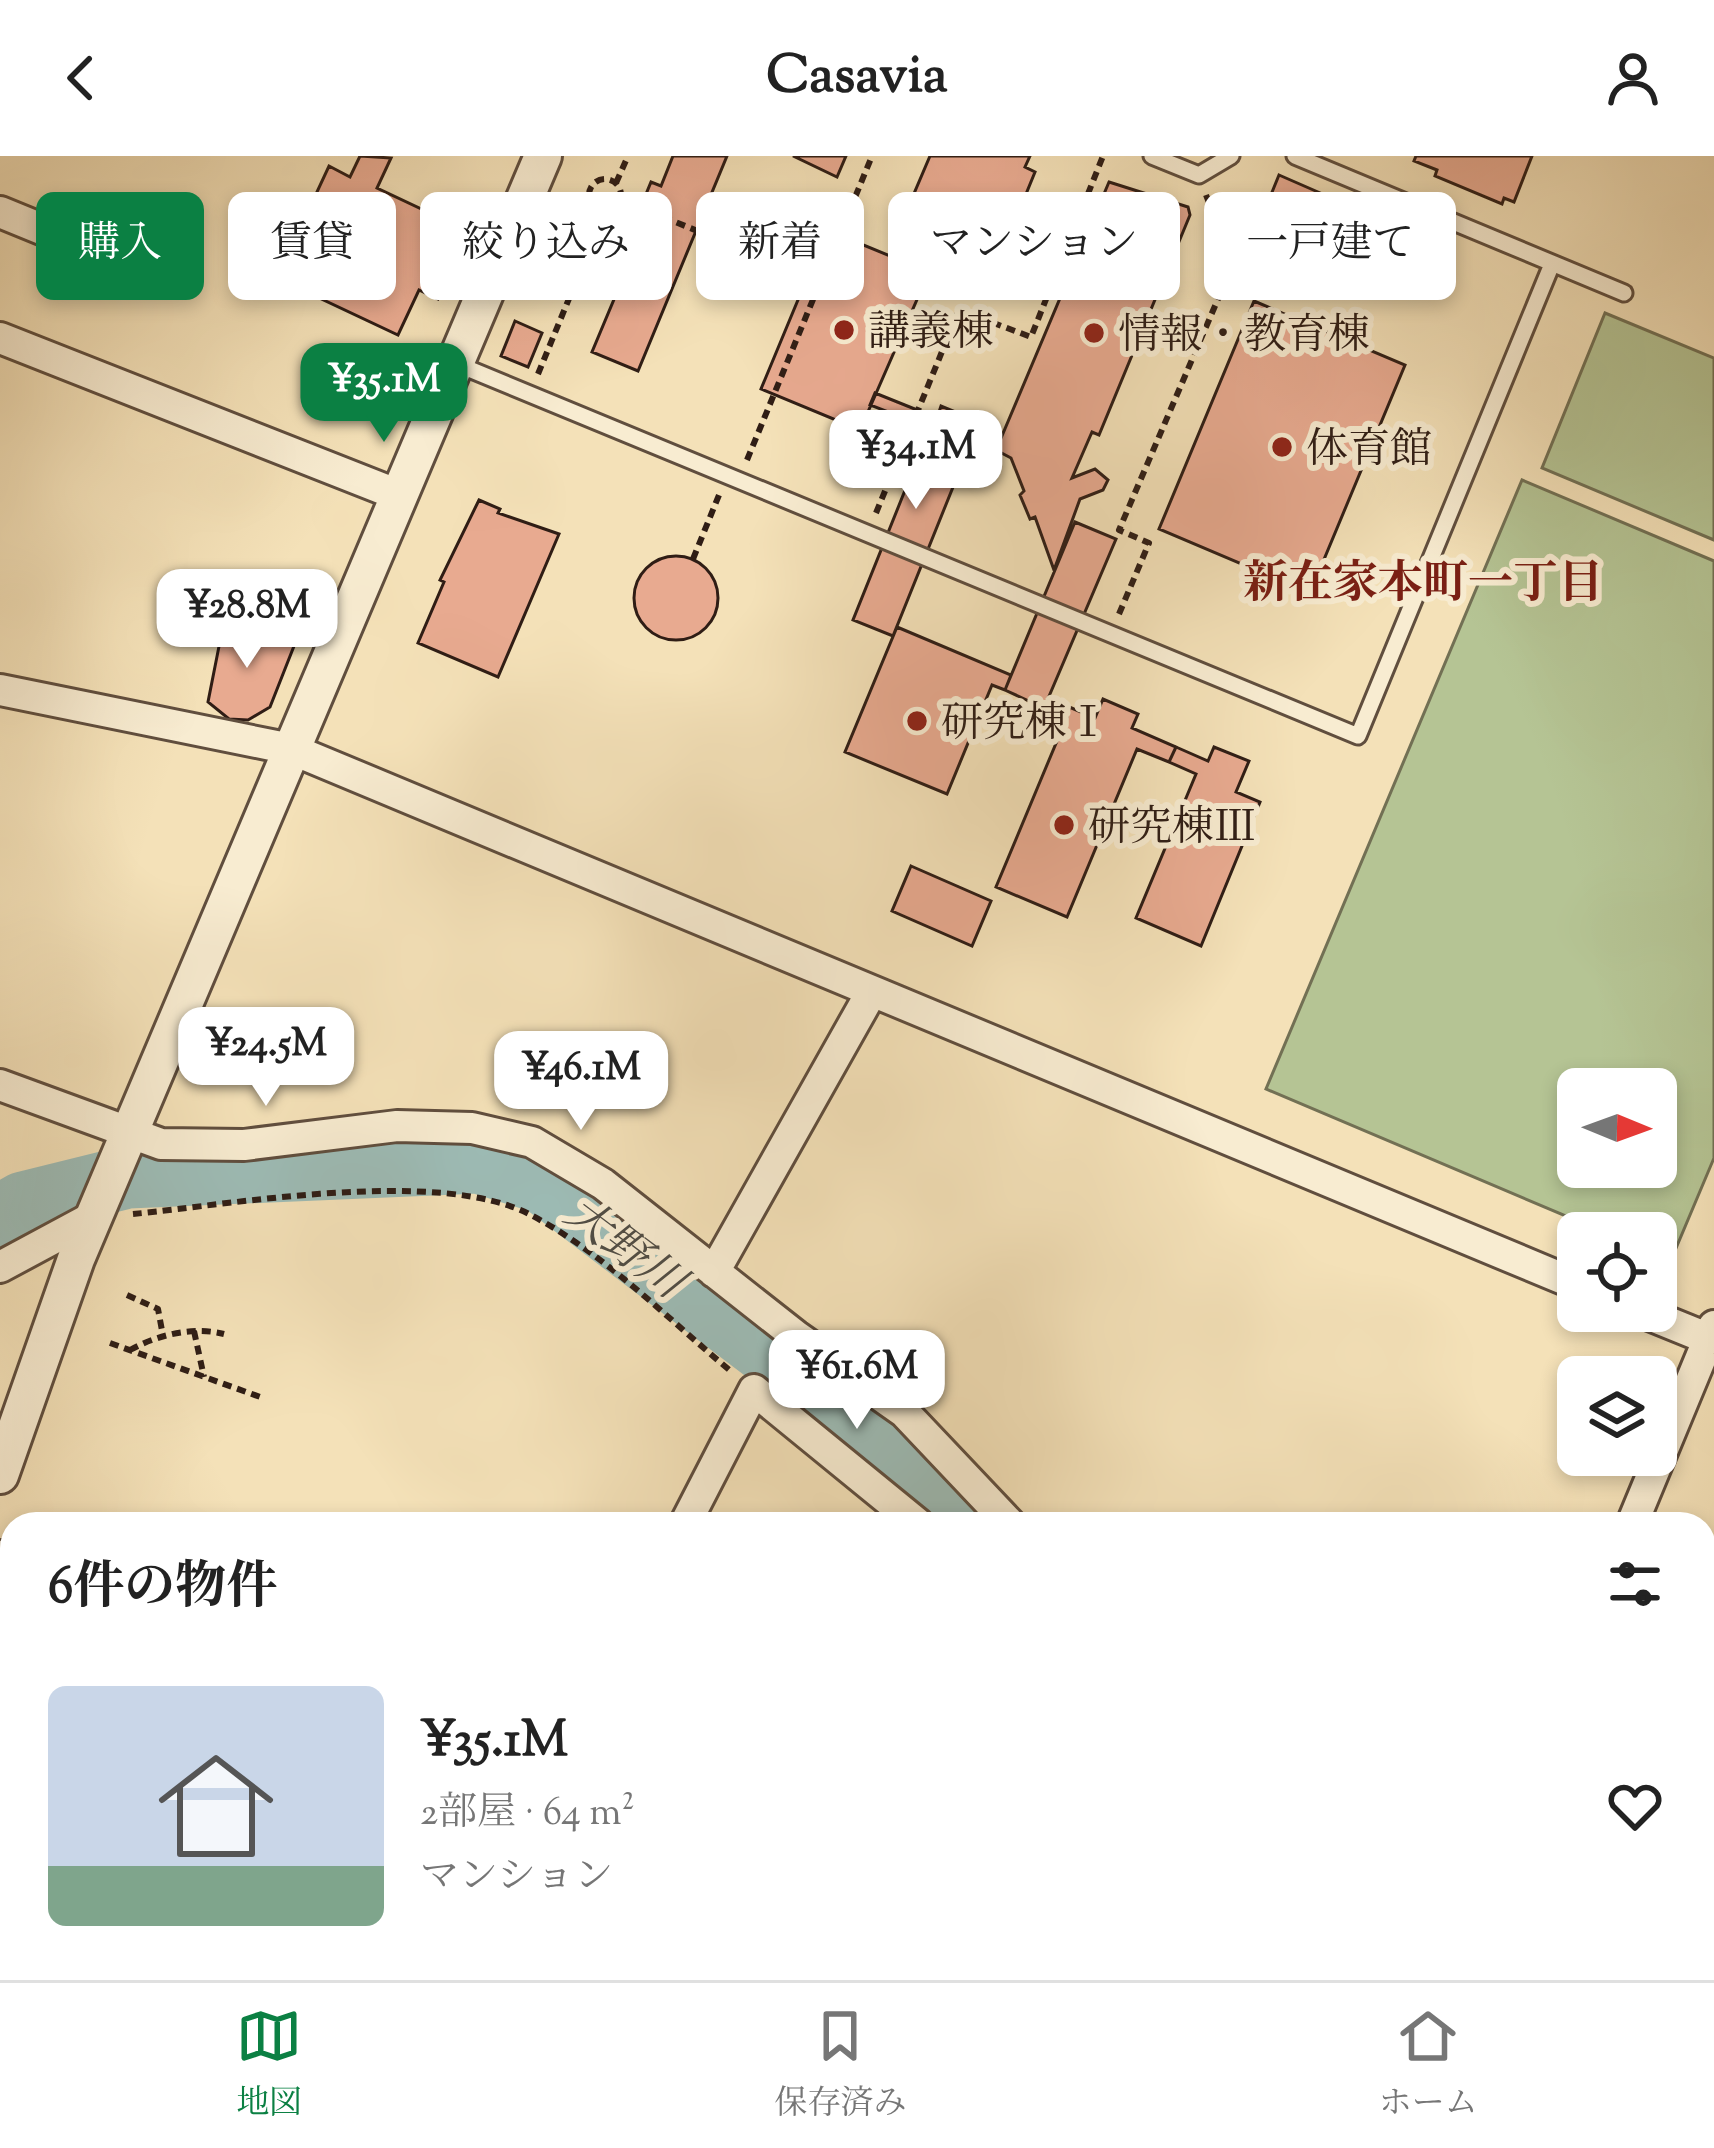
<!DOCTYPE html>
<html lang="ja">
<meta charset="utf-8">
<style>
body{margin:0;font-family:"Sorts Mill Goudy","Noto Serif JP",serif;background:#f6f6f6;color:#222;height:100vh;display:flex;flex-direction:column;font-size:45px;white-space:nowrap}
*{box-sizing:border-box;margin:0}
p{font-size:39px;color:#767676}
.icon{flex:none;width:66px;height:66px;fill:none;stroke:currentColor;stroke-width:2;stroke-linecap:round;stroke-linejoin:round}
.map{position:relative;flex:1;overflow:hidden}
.panel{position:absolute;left:0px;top:1356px;width:1716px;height:468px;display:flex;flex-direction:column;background:#fff;border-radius:36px 36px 0 0;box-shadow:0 6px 18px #0003}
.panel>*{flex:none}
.guide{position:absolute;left:36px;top:36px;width:1644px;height:108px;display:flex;gap:24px}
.needle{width:78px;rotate:91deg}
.tools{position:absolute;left:1557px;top:912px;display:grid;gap:24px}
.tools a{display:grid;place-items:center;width:120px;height:120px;border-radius:18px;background:#fff;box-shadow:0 6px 18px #0003;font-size:60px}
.price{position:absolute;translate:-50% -102px;padding:0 27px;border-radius:24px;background:#fff;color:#222;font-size:39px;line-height:78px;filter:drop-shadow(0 3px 6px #0008)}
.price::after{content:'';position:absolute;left:50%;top:72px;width:36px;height:27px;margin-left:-18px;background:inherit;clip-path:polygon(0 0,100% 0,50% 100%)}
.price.active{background:#0b8043;color:#fff}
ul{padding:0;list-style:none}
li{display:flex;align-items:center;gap:36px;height:300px;padding:0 48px}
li+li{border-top:3px solid #e0e0e0}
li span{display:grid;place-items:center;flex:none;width:336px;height:240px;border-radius:18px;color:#555}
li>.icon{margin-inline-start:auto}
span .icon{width:144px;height:144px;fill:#fffc;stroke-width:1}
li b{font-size:51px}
h2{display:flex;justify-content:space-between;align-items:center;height:144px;padding:0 48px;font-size:51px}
.tag{padding:0 42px;border-radius:18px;background:#fff;box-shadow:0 6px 18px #0003;font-size:42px;line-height:108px}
.tag.active{background:#0b8043;color:#fff}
header{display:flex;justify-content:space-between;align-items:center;height:156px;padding:0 48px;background:#fff;font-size:54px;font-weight:700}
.tab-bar{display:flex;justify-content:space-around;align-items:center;height:168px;border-top:3px solid #e0e0e0;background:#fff;font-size:33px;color:#767676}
.tab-bar a{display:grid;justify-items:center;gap:6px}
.tab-bar .active{color:#0b8043}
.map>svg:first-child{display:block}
.green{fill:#b5c494;stroke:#727054;stroke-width:3;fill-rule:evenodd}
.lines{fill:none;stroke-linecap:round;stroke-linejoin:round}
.river{stroke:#9dbcb6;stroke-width:63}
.building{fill:#e8aa90;stroke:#2f1d15;stroke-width:3}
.service-casing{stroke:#604e3e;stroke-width:21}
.minor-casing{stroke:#604e3e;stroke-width:36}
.tertiary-casing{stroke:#604e3e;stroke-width:42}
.path{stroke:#2f1d15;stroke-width:6;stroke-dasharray:9 6;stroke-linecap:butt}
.service{stroke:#f8ecd1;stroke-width:15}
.minor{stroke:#f8ecd1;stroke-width:30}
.tertiary{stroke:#f8ecd1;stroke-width:36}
.poi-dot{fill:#8f2418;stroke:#f8ecd1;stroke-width:4.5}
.labels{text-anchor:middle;stroke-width:12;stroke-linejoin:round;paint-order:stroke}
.poi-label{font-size:42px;fill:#2f1d15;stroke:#f8ecd1;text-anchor:start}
.neighbourhood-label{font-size:45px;font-weight:bold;fill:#7a1f14;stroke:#f8ecd1}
.water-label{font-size:45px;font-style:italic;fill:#504d45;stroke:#f8ecd1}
</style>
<header><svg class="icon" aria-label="back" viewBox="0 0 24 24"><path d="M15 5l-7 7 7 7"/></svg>Casavia<svg class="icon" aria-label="person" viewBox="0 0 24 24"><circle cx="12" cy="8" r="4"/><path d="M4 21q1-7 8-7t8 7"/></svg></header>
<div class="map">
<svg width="1714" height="1824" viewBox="0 0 1714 1824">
<rect width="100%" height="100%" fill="#f4e1b8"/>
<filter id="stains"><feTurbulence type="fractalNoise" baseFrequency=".00167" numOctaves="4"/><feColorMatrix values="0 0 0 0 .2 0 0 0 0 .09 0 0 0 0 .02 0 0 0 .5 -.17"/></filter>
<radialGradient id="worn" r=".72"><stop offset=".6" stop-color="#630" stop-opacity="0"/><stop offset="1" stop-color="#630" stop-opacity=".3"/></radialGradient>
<path class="green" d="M 1605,157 L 1714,202 L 1714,384 L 1542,312 Z
M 1522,324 L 1714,405 L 1714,1002 L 1671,1104 L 1656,1098 L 1656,1077 L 1606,1077 L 1266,933 ZM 1578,933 L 1656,933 L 1656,1011 L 1578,1011 Z"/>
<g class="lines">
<path class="river" d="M 0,1060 L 23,1047 L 128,1021 L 478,1006 L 542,1026 L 771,1200 L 968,1368
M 1490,1812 L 1502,1824"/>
</g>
<path class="building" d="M 360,0 L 391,2 L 377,32 L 470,76 L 438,143 L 419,134 L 398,179 L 277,122 L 329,10 L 350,21 Z
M 673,0 L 727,0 L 638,215 L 592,196 L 638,86 L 628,82 L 651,26 L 661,30 Z
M 793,0 L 846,0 L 837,21 Z
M 930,0 L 1030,0 L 1025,11 L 1035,16 L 1006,87 L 910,47 Z
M 1416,0 L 1532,0 L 1514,46 L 1504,42 L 1502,48 L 1435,20 L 1437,14 L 1414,5 Z
M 1279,19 L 1327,40 L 1292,125 L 1244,105 Z
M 1109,26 L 1188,51 L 1190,59 L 1099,279 L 1092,276 L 1072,322 L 1095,313 L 1108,324 L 1103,334 L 1080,343 L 1054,414 L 1035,361 L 1030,363 L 1020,339 L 1024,335 L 1011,302 L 996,294 Z
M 827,74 L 929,116 L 860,274 L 761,233 Z
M 1254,145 L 1405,209 L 1310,437 L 1159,373 Z
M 515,165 L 542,177 L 528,211 L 501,200 Z
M 875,237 L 937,262 L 941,250 L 980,266 L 974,280 L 998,289 L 996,294 L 972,284 L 893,480 L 853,464 L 930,272 L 870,249 Z
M 479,344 L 500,353 L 498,357 L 559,378 L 498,521 L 418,487 L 444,426 L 440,424 Z
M 1075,366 L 1116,383 L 1044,552 L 1005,534 Z
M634 442a42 42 0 1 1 84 0a42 42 0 1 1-84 0Z
M 225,460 L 294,490 L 270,551 L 248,564 L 229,563 L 208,546 Z
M 897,471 L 1011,519 L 1005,534 L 992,529 L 947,638 L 845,596 Z
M 1048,542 L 1095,562 L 1103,543 L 1138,558 L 1132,572 L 1176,591 L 1169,606 L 1137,593 L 1067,761 L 996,731 L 1067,561 L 1044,552 Z
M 1176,591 L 1208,605 L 1214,591 L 1249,605 L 1236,636 L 1260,646 L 1201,790 L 1136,762 L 1196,618 L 1169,606 Z
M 911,710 L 991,745 L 972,790 L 892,755 Z"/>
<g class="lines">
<defs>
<path id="service" d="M 1152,0 L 1199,19 L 1231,0
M 1295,0 L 1624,137
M 457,208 L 1358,580 L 1552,108"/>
<path id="minor" d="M 0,56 L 132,110
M 0,182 L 401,340
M 0,534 L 291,593 L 1578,1129
M 0,929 L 161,988 L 244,989 L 397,970 L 472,972 L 532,986 L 603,1028 L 796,1180 L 904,1256 L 1010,1368
M 0,1111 L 93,1061
M 714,1116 L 871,837
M 1640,1155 L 1709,1183
M 685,1368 L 754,1234 L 918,1368
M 1632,1368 L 1714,1170
M 0,1400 L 12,1402
M 1704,1579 L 1714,1583
M 0,1612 L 12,1616
M 1448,1812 L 1458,1824
M 1533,1812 L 1541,1824
M 496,1824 L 497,1812
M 1145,1824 L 1150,1812"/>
<path id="tertiary" d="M 0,1319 L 76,1103 L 543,0"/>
</defs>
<use href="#service" class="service-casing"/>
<use href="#minor" class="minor-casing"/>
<use href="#tertiary" class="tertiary-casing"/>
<path class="path" d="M589 39a16 16 0 1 1 32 0a16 16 0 1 1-32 0Z
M 616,27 L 628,0
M 621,44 L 821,125
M 538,218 L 605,55
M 747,304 L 872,0
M 876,357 L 959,154 L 1031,181 L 1103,0
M 693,403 L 719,339
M 1119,458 L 1149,387 L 1119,374 L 1233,108 L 1206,39
M 133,1058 C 236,1048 440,1011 531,1059 C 605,1098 669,1164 733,1217
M 127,1139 L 158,1153 L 163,1180
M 194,1175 L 204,1221
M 110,1187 L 263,1242
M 130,1194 C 157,1179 193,1170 224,1178"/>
<use href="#service" class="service"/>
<use href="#minor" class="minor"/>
<use href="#tertiary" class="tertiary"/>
</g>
<g class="poi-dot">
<circle cx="844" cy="174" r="12"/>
<circle cx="1094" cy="177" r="12"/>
<circle cx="1282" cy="291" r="12"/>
<circle cx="917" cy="565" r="12"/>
<circle cx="1064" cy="669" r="12"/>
</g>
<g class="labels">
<g class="poi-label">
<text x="868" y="189">講義棟</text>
<text x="1118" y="192">情報・教育棟</text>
<text x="1306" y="306">体育館</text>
<text x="941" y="580">研究棟Ⅰ</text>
<text x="1088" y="684">研究棟Ⅲ</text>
</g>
<g class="neighbourhood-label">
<text x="1423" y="441">新在家本町一丁目</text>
</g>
<g class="water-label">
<text transform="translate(626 1090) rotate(37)" y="16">大野川</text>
</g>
</g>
<rect width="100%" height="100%" filter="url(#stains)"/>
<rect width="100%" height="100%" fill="url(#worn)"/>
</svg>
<div class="tools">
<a><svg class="needle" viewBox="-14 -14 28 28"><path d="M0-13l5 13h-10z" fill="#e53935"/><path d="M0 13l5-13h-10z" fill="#767676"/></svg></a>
<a><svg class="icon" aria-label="locate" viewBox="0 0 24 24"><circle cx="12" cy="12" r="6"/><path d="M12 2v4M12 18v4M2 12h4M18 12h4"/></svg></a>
<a><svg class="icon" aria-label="layers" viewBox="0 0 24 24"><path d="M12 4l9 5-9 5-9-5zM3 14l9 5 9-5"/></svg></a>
</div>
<b class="price active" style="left:384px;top:289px">¥35.1M</b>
<b class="price" style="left:916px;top:356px">¥34.1M</b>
<b class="price" style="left:247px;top:515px">¥28.8M</b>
<b class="price" style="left:266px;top:953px">¥24.5M</b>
<b class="price" style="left:581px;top:977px">¥46.1M</b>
<b class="price" style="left:857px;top:1276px">¥61.6M</b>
<div class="guide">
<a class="tag active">購入</a>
<a class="tag">賃貸</a>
<a class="tag">絞り込み</a>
<a class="tag">新着</a>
<a class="tag">マンション</a>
<a class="tag">一戸建て</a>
</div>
<section class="panel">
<h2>6件の物件<svg class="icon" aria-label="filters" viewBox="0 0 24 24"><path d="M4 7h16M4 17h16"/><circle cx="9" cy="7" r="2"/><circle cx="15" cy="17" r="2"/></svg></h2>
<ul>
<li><span style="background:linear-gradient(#c9d6e8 75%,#7fa58c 0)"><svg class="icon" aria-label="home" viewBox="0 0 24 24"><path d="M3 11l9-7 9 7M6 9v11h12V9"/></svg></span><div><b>¥35.1M</b><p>2部屋 · 64 m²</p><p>マンション</p></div><svg class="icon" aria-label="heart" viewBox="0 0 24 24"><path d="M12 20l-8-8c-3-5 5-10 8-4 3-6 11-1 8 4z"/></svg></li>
</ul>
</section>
</div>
<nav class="tab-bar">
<a class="active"><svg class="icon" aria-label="map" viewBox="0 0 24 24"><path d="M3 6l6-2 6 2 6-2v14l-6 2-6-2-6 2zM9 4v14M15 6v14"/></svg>地図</a>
<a><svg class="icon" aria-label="saved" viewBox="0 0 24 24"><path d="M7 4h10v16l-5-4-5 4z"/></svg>保存済み</a>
<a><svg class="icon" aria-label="home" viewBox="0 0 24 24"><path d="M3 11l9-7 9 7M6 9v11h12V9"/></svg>ホーム</a>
</nav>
